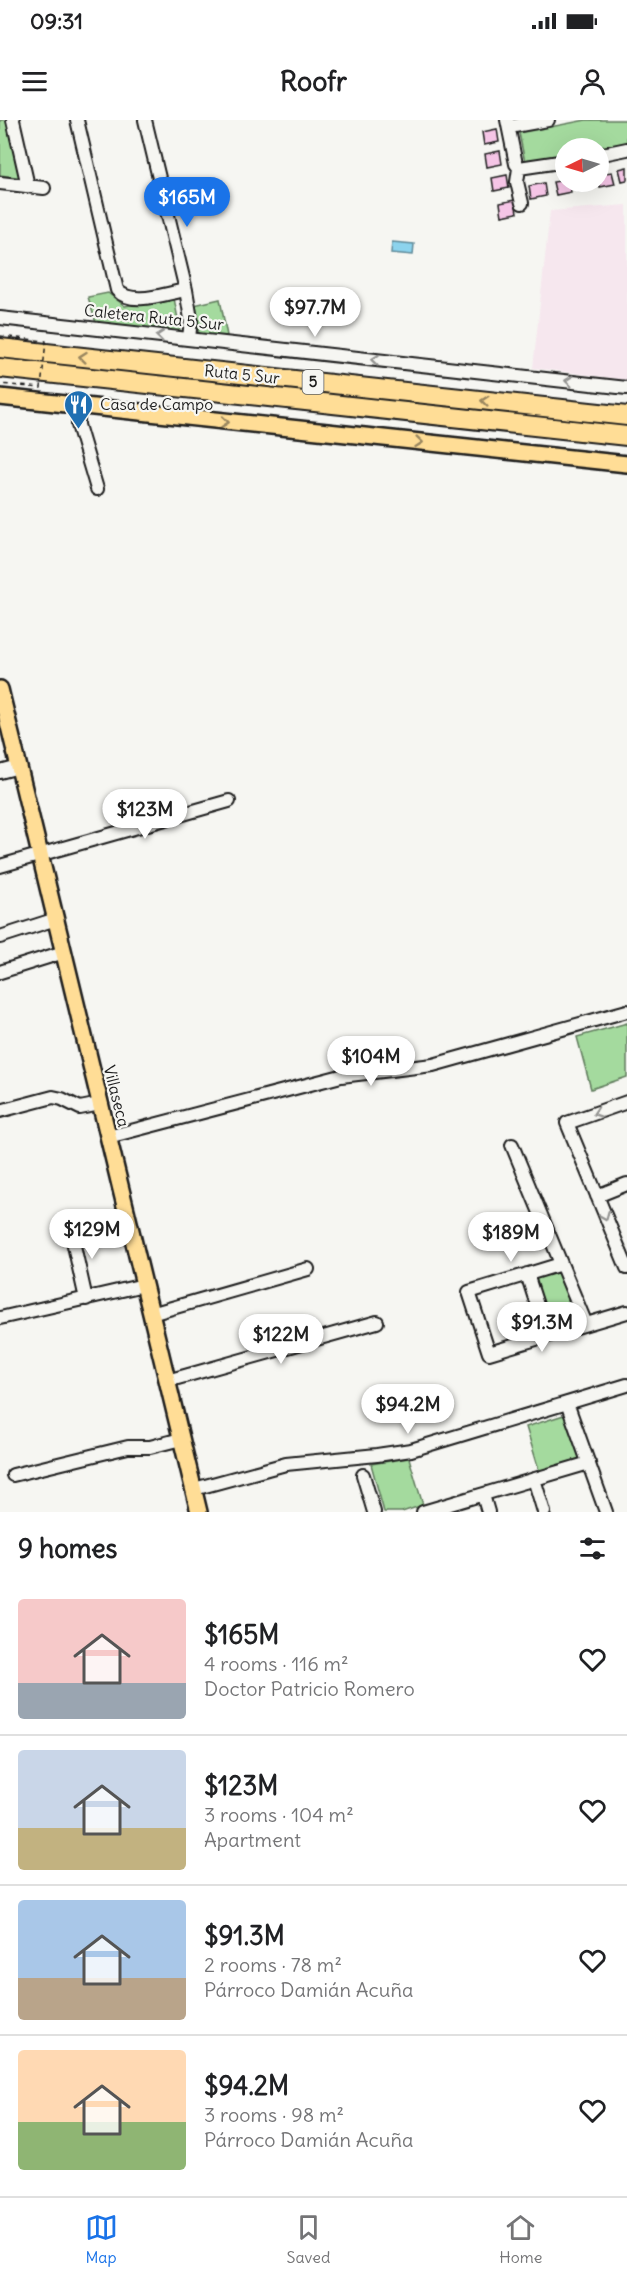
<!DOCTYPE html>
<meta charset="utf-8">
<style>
body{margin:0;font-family:Delius,sans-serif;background:#f6f6f6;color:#202124;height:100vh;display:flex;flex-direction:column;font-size:22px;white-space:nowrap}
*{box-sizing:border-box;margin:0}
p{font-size:20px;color:#757577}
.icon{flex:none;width:33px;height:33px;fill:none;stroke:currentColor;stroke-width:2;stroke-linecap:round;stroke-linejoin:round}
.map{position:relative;height:1392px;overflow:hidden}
.sheet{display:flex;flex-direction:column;background:#fff;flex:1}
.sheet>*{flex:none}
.needle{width:39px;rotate:265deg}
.fabs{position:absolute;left:555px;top:18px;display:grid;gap:12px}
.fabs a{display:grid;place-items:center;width:54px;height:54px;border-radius:50%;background:#fff;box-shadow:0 6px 24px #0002;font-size:30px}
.price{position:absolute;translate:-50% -51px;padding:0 14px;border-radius:21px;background:#fff;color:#222;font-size:20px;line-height:39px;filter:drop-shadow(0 2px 3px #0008)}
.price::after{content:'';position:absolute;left:50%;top:36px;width:18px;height:14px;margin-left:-9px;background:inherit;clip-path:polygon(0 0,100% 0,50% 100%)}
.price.on{background:#1a73e8;color:#fff}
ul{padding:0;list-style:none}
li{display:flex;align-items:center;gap:18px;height:150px;padding:0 18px}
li+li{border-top:2px solid #e0e0e0}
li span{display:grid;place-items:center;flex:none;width:168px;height:120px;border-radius:6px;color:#555}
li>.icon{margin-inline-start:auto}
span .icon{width:72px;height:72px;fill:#fffc;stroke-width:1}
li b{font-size:26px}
h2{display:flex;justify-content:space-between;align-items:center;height:72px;padding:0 18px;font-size:26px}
.status{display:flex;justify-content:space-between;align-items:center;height:42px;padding:0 30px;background:#fff;direction:ltr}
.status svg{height:16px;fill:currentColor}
header{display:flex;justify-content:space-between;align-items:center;height:78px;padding:0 18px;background:#fff;font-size:27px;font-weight:800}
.dock{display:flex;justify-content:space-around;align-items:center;height:84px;border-top:2px solid #e0e0e0;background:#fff;font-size:16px;color:#757577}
.dock a{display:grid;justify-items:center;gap:3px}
.dock .on{color:#1a73e8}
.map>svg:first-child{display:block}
.built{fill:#f6e7ee}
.green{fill:#a4da9e;stroke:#607b5d;stroke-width:1.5}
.water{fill:#8cd3ed;stroke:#5f8a99;stroke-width:1.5}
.building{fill:#f5c5e6;stroke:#1c1c1c;stroke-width:1.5}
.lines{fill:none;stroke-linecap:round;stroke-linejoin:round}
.minor-casing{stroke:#1c1c1c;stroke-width:16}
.major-casing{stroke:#1c1c1c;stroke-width:20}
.highway-casing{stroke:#1c1c1c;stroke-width:22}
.minor{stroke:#f6f6f2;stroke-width:12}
.major{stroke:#ffdd96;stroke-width:15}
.highway{stroke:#ffdd96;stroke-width:18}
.path-bridge{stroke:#1c1c1c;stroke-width:1.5;stroke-dasharray:4.5 4.5;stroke-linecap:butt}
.oneway{stroke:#949492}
.oneway2{stroke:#99865f}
.labels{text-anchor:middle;stroke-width:4.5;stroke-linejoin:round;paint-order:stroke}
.shield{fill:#f6f6f2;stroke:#5d5d5c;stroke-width:1.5}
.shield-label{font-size:15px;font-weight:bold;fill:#1c1c1c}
.street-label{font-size:16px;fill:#1c1c1c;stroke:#f6f6f2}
.poi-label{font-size:16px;fill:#1c1c1c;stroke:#f6f6f2;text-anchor:start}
</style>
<div class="status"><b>09:31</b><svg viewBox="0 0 49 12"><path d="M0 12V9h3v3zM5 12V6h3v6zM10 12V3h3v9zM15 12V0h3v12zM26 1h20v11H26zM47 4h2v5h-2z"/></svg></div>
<header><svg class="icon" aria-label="menu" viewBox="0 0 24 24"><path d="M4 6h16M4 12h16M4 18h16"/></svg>Roofr<svg class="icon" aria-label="person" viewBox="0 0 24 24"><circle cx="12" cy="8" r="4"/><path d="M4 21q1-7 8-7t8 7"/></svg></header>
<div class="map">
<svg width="627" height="1392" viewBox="0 0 627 1392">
<rect width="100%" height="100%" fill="#f6f6f2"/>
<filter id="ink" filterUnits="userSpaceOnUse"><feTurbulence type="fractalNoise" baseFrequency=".0167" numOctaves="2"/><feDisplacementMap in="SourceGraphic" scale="12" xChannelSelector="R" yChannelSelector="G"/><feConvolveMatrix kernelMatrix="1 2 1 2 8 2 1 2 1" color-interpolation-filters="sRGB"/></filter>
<g filter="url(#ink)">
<path class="built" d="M 627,85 L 627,260 L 533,248 L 550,91 Z"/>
<path class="green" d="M 0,0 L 8,0 L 23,58 L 0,55 Z
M 586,0 L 627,0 L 627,23 L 596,28 L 566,28 L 565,34 L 525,42 L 519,13 Z
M 108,173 L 125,186 L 174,178 L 181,215 L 96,203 L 88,177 Z
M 220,179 L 228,221 L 198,216 L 199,204 L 194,185 Z
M 627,903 L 627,957 L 591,969 L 577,917 Z
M 556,1150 L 560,1151 L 578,1196 L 576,1201 L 554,1208 L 547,1204 L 533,1159 L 535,1156 Z
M 567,1294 L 580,1340 L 540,1353 L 526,1307 Z
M 409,1338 L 423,1385 L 402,1392 L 384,1392 L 371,1344 Z"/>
<path class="water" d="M 392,122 L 414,124 L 413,135 L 391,133 Z"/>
<path class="building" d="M 497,9 L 499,22 L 484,25 L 482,12 Z
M 500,31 L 502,44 L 487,47 L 485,34 Z
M 627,47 L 627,60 L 622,61 L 619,49 Z
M 612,52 L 615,64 L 600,67 L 598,54 Z
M 507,55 L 509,68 L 494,71 L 492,58 Z
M 566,60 L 569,62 L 571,72 L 556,75 L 553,62 Z
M 577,62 L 592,62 L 593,68 L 578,71 Z
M 544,63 L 546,76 L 531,79 L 529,66 Z
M 515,80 L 517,93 L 502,96 L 500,83 Z"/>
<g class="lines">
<defs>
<path id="minor" d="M 13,0 L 28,66
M 77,0 L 117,170 C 132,187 166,173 186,170
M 145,0 L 186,170 L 191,199 L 189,219
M 507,0 L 516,44 L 519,48 L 517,62 L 522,83
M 509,7 L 548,0
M 598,35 L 627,29
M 519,48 L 566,41
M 0,63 L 44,68
M 0,198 L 627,268
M 78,286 L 78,305 L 97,369
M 0,652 L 19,647
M 0,746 L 229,681
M 0,817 L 56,799
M 0,852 L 64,832
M 627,982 L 567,1003 L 627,1148
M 0,991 L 53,977 L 62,979 L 80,988 L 100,984
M 108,1017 L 341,956 L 433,945 L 627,891
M 512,1025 L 586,1204
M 597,1076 L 627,1064
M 73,1121 L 86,1179
M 561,1144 L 469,1172 L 489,1233 L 627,1192
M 527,1154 L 547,1216
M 151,1194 L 308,1149
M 0,1198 L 144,1165
M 167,1261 L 377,1202
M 567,1283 L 606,1392
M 13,1355 L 128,1327 L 150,1327 L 181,1319
M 363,1355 L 374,1392
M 534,1359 L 544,1392
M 194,1369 L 286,1344 L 377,1335 L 411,1330 L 627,1265
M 483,1375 L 488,1392
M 423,1392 L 589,1343"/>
<path id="major" d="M 0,277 L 627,344
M 0,569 L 199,1392"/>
<path id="highway" d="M 0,228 L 627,296
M 0,248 L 627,316"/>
</defs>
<use href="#minor" class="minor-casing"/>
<use href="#major" class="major-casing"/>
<use href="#highway" class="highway-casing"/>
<use href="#minor" class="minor"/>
<use href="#major" class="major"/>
<use href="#highway" class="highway"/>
<path class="path-bridge" d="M 0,216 L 46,221 L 41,268 L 0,264"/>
</g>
<defs><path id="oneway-chevron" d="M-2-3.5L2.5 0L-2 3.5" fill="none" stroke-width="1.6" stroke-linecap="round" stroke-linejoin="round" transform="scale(1.5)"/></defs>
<g class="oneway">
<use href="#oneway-chevron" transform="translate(160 216) rotate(-174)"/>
<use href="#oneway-chevron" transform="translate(375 240) rotate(-174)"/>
<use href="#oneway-chevron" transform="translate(569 261) rotate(-174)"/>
<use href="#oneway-chevron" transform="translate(597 993) rotate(161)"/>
<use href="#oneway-chevron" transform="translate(605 1096) rotate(67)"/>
</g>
<g class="oneway2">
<use href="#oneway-chevron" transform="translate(83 237) rotate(-174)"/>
<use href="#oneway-chevron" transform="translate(485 281) rotate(-174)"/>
<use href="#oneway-chevron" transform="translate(225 302) rotate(6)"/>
<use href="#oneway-chevron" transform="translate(419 322) rotate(6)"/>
</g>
</g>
<defs>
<symbol id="restaurant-pin" viewBox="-11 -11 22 30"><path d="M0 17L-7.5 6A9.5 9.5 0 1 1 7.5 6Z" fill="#1f6fb2" stroke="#f6f6f2"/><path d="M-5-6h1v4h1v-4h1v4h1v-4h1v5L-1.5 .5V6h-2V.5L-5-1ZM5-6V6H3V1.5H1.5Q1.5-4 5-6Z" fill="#fff"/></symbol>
</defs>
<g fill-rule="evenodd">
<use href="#restaurant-pin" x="62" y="268" width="33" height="45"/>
</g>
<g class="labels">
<rect class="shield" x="302.5" y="250" width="21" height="24" rx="4.5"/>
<g class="shield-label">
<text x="313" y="267">5</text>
</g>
<g class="street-label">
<text transform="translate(154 197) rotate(6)" y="6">Caletera Ruta 5 Sur</text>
<text transform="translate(242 254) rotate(6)" y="6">Ruta 5 Sur</text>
<text transform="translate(117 976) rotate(76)" y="6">Villaseca</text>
</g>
<g class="poi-label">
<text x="100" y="290">Casa de Campo</text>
</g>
</g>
</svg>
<div class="fabs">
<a><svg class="needle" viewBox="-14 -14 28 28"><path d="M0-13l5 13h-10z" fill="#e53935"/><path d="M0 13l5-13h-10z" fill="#757577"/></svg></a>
</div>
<b class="price on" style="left:187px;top:108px">$165M</b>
<b class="price" style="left:315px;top:218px">$97.7M</b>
<b class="price" style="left:145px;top:720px">$123M</b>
<b class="price" style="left:371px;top:967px">$104M</b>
<b class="price" style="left:92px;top:1140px">$129M</b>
<b class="price" style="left:511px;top:1143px">$189M</b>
<b class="price" style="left:542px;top:1233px">$91.3M</b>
<b class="price" style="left:281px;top:1245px">$122M</b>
<b class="price" style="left:408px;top:1315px">$94.2M</b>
</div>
<section class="sheet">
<h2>9 homes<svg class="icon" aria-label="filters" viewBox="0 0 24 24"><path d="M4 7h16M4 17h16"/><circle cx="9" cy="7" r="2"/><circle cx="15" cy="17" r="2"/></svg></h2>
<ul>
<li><span style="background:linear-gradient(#f6c9c9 70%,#9aa5b1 0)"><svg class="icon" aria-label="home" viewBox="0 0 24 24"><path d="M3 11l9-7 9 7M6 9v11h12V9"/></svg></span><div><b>$165M</b><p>4 rooms · 116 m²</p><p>Doctor Patricio Romero</p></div><svg class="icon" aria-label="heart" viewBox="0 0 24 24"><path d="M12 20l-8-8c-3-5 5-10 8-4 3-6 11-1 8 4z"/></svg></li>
<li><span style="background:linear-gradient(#c9d6e8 65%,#c2b280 0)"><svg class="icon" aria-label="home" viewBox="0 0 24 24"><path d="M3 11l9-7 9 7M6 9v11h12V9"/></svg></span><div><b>$123M</b><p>3 rooms · 104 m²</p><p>Apartment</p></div><svg class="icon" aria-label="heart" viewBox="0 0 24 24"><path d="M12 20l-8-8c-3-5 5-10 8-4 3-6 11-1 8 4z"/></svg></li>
<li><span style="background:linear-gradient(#a9c7e8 65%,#b9a48a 0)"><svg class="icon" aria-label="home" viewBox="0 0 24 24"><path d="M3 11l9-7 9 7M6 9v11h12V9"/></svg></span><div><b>$91.3M</b><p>2 rooms · 78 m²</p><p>Párroco Damián Acuña</p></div><svg class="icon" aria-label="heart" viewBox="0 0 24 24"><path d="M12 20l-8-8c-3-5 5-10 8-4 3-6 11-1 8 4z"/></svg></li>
<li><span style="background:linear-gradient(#ffd9b3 60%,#8fb573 0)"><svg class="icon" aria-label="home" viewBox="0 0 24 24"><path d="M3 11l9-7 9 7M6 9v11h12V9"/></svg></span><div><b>$94.2M</b><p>3 rooms · 98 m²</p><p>Párroco Damián Acuña</p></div><svg class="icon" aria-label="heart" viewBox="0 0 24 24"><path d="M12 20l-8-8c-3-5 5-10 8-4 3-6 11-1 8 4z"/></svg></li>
</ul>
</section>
<nav class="dock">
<a class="on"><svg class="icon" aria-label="map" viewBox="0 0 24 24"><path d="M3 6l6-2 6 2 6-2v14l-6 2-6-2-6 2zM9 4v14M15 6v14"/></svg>Map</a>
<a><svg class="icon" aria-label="saved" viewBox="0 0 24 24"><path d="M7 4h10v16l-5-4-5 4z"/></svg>Saved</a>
<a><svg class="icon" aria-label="home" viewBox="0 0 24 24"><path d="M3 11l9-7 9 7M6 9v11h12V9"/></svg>Home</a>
</nav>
